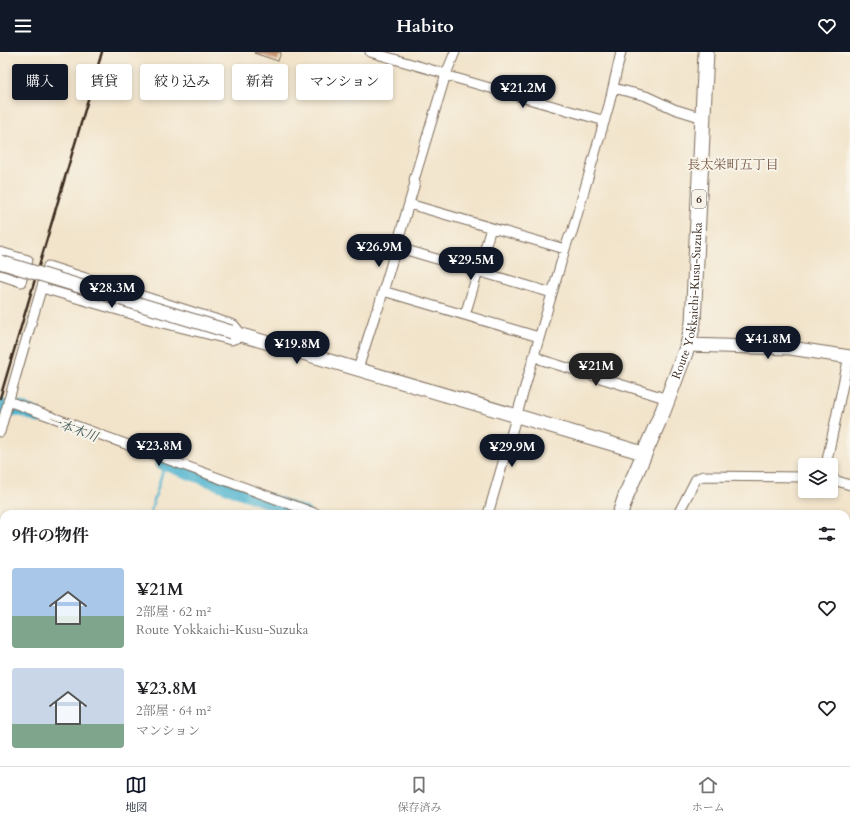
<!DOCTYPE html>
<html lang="ja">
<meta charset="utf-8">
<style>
body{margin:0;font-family:Cardo,"Noto Serif JP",serif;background:#f6f6f6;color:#202124;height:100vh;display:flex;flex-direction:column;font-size:15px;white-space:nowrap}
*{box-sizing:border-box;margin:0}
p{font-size:13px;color:#757577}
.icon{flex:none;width:22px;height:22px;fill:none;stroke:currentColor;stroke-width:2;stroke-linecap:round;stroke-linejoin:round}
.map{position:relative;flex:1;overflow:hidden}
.sheet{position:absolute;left:0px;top:458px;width:850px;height:256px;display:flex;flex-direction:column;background:#fff;border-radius:12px 12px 0 0;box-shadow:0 2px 6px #0003}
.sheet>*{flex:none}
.banner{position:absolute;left:12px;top:12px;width:400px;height:36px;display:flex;gap:8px}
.buttons{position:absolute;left:798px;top:406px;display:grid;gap:8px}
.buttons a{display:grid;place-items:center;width:40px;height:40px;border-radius:4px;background:#fff;box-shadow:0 2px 6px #0003;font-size:20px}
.price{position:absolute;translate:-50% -34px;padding:0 9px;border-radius:14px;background:#111827;color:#fff;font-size:13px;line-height:26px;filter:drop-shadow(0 1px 2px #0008)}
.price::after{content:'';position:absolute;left:50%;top:24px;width:12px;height:9px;margin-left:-6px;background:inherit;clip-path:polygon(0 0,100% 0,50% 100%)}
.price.selected{background:#222;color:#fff}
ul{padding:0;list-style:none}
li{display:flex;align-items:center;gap:12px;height:100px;padding:0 12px}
li span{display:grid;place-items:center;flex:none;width:112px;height:80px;border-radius:4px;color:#555}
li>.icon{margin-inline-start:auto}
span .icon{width:48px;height:48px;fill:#fffc;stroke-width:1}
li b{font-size:17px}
h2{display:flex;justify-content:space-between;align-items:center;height:48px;padding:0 12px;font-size:17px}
.chip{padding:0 14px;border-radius:4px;background:#fff;box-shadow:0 2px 6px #0003;font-size:14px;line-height:36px}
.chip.selected{background:#111827;color:#fff}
header{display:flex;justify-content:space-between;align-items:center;height:52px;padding:0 12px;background:#111827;color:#fff;font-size:18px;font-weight:800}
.tabs{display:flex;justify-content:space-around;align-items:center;height:56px;border-top:1px solid #e0e0e0;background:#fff;font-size:11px;color:#757577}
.tabs a{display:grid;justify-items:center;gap:2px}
.tabs .selected{color:#111827}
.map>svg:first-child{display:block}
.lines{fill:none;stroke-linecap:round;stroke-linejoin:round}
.stream{stroke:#50b4cf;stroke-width:2.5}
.river{stroke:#50b4cf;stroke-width:15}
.building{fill:url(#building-back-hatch)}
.street-casing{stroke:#7b6b5b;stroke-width:11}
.secondary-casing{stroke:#7b6b5b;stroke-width:15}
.primary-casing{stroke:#7b6b5b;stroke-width:17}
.street{stroke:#fff;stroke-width:9}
.secondary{stroke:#fff;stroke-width:13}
.primary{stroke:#fff;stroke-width:15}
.rail{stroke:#3b2a1e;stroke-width:2.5}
.secondary-bridge-casing{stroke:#7b6b5b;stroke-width:15;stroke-linecap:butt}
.secondary-bridge{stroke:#fff;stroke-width:13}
.labels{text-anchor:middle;stroke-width:4;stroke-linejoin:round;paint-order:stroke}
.shield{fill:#f7f3e8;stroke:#73665b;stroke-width:1}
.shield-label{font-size:11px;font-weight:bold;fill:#3b2a1e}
.street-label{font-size:12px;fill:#3b2a1e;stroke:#f7f3e8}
.neighbourhood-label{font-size:13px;fill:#70523e;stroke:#f7f3e8}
.water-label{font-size:13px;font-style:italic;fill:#425a5c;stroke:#f7f3e8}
</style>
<header><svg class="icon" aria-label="menu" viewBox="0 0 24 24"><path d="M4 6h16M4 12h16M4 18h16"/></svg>Habito<svg class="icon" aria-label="heart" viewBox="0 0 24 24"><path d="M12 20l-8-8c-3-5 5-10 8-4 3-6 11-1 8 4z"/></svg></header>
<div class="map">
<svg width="850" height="714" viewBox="0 0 850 714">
<defs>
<pattern id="building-back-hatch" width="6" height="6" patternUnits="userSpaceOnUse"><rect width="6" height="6" fill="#d19c79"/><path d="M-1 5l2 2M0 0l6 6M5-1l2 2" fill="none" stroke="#ab7f63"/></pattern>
</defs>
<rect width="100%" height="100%" fill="#f7f3e8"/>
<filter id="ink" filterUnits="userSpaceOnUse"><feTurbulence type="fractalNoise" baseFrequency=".025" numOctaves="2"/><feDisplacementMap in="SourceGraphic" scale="8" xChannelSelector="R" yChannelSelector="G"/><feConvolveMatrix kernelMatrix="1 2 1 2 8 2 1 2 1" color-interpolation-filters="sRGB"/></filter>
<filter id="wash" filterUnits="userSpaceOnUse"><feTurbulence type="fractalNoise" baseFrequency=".012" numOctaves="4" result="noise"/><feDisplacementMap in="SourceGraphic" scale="16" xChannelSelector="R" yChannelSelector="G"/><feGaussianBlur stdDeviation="0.9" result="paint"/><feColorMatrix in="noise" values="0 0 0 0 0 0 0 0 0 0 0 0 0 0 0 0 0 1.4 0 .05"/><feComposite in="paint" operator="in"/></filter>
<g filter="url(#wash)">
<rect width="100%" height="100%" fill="#f2e4cb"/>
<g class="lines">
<path class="stream" d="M 150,462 L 164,415"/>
<path class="river" d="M 0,353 L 7,358 L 22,357 L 38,364
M 162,410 L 304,462
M 846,638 L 850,639"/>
</g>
<g id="blocks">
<path class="building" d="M 255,0 L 281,0 L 278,9 L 254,1 Z"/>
</g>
</g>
<g filter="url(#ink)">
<use href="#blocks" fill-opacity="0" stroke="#7b6b5b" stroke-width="1"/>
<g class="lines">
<defs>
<path id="street" d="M 370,0 L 446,22
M 445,23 L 598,67 L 605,68
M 613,36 L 646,44 L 674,57 L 703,66
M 409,152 L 565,197
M 396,195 L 552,241
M 0,200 L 28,208 L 21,230 L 0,223
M 383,239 L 539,285
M 465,263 L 491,176
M 534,303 L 542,308 L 668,347
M 358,317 L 376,260 L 378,257 L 415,131 L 414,128 L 446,22 L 455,0
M 8,349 L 317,462
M 0,380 C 15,324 32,269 48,214 L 234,273 L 243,284 L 231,288 L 159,270 L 42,236
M 826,413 L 849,304
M 831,427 L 850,433
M 488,462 L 565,197 L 569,185 L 571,184 L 609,53 L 621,0
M 678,462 L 696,427 L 703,424 L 805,425
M 846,521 L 850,508
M 0,579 L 4,580
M 0,607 L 4,608
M 846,629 L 850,630
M 0,649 L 4,650
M 0,674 L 4,660
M 31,714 L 32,710
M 73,714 L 75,710
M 119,714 L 120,710
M 162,714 L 164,710
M 208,714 L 209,710
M 232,714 L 233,710
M 390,714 L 391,710
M 584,714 L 585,710
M 788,714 L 789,710"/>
<path id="secondary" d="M 231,280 L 643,401
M 688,293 L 790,296 L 850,305
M 846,649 L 850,650"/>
<g id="primary">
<path id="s1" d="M 620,462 L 627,441 L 663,359 L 688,293 L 693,271 L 706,0"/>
<path d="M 534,714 L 535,710"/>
</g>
</defs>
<use href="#street" class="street-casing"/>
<use href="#secondary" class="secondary-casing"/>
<use href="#primary" class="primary-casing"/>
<use href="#street" class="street"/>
<use href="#secondary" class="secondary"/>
<use href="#primary" class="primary"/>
<path class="rail" d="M 0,346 L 102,0"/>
<defs>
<path id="secondary-bridge" d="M 0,210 L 231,280"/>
</defs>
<use href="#secondary-bridge" class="secondary-bridge-casing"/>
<use href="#secondary-bridge" class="secondary-bridge"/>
</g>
</g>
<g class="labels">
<rect class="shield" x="692" y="138" width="14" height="18" rx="3"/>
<g class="shield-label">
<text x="699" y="151">6</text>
</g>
<g class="street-label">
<text dy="4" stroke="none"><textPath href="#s1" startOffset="226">Route Yokkaichi-Kusu-Suzuka</textPath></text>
</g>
<g class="neighbourhood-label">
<text x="733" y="117">長太栄町五丁目</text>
</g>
<g class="water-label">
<text transform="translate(73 376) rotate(20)" y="5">一本木川</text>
</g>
</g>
</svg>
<div class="buttons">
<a><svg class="icon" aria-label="layers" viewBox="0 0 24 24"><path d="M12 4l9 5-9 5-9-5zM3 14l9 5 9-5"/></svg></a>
</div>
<b class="price" style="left:523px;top:57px">¥21.2M</b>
<b class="price" style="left:379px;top:216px">¥26.9M</b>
<b class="price" style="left:471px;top:229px">¥29.5M</b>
<b class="price" style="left:112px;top:257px">¥28.3M</b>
<b class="price" style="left:768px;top:308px">¥41.8M</b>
<b class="price" style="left:297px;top:313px">¥19.8M</b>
<b class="price selected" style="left:596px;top:335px">¥21M</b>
<b class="price" style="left:159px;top:415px">¥23.8M</b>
<b class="price" style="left:512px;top:416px">¥29.9M</b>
<div class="banner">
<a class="chip selected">購入</a>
<a class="chip">賃貸</a>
<a class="chip">絞り込み</a>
<a class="chip">新着</a>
<a class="chip">マンション</a>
</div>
<section class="sheet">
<h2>9件の物件<svg class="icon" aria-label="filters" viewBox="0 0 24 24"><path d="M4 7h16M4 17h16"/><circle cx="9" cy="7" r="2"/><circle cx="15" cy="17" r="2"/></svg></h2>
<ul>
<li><span style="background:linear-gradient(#a9c7e8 60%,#7fa58c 0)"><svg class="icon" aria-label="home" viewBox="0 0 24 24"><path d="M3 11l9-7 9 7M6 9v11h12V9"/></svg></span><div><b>¥21M</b><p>2部屋 · 62 m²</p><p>Route Yokkaichi-Kusu-Suzuka</p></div><svg class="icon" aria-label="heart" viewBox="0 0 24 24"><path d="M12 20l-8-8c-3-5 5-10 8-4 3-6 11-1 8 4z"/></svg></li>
<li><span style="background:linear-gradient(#c9d6e8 70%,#7fa58c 0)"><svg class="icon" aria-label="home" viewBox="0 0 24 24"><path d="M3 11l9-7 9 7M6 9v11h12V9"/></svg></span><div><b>¥23.8M</b><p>2部屋 · 64 m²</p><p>マンション</p></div><svg class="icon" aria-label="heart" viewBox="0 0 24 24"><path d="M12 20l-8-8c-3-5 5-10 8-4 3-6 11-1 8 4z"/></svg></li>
</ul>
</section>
</div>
<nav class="tabs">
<a class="selected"><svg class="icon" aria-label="map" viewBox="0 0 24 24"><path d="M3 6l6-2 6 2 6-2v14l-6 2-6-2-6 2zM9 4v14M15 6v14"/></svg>地図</a>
<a><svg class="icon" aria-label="saved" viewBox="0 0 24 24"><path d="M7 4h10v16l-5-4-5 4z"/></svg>保存済み</a>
<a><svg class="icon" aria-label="home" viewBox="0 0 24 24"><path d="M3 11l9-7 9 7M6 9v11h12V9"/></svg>ホーム</a>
</nav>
